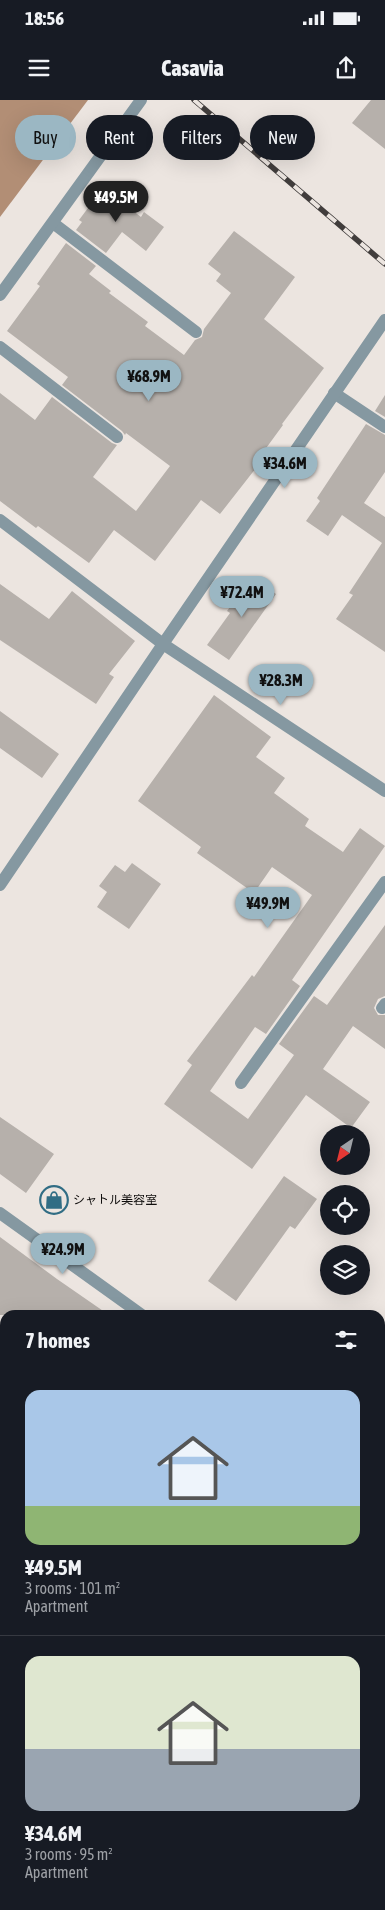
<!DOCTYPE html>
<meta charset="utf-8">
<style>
body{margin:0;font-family:"Asap Condensed","Noto Sans JP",sans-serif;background:#20242c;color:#f1f3f6;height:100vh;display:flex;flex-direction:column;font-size:19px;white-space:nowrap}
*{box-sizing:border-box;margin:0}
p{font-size:16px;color:#9ea1a6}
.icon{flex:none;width:28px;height:28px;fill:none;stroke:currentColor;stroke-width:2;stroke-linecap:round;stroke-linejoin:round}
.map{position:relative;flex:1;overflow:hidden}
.sheet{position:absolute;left:0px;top:1210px;width:385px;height:600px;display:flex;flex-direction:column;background:#171b24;border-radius:15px 15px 0 0;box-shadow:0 5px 20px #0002}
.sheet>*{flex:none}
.hud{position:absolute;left:15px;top:15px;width:355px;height:45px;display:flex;gap:10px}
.needle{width:32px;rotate:215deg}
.tools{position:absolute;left:320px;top:1025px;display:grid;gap:10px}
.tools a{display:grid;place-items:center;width:50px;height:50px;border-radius:50%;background:#171b24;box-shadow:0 5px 20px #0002;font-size:25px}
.price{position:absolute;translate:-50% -42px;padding:0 11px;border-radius:18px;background:#9bb7c3;color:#111;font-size:16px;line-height:32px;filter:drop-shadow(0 1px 2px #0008)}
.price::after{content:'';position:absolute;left:50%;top:30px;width:15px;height:11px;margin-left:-8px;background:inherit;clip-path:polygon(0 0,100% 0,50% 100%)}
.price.active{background:#222;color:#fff}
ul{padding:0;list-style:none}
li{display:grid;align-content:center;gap:10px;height:265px;padding:0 25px}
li+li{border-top:1px solid #363941}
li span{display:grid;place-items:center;height:155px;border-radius:15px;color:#555}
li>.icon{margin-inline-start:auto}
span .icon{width:90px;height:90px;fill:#fffc;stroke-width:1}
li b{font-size:21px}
h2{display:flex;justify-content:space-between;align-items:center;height:60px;padding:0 25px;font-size:21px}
.tag{padding:0 18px;border-radius:22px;background:#171b24;box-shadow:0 5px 20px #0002;font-size:18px;line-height:45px}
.tag.active{background:#9bb7c3;color:#111}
.status{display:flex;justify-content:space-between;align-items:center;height:35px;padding:0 25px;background:#171b24;direction:ltr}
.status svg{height:14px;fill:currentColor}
header{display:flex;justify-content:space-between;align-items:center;height:65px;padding:0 25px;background:#171b24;font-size:22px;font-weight:800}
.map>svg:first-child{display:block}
.water{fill:#b28e75}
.building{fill:#b6b0ab}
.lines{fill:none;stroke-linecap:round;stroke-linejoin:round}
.service{stroke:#8598a1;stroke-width:12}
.minor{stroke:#8598a1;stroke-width:12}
.rail-casing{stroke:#413d3c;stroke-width:5.5}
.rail{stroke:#ece5e0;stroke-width:4;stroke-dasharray:11;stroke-linecap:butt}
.labels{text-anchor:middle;stroke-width:4;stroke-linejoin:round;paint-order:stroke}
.poi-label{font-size:12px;fill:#110f0e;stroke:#ece5e0;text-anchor:start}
</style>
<div class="status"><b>18:56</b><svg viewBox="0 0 49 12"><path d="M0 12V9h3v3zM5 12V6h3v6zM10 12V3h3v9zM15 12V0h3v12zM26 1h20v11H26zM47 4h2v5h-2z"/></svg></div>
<header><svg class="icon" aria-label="menu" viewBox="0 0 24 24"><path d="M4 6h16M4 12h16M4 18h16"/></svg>Casavia<svg class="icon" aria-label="share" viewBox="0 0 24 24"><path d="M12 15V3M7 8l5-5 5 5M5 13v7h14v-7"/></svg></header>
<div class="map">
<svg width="385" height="1810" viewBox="0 0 385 1810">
<rect width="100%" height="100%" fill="#ece5e0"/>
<path class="water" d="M 0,0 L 88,0 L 0,117 Z"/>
<path class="building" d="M 371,0 L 385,0 L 385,49 L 352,23 Z
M 103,88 L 141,117 L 144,112 L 164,127 L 146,151 L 122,132 L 106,153 L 76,130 L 82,122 L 79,120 Z
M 234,131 L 295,177 L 264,219 L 324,268 L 282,324 L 283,325 L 264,351 L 267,354 L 220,414 L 201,400 L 155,461 L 114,430 L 89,463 L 38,426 L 36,428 L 0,401 L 0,293 L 35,320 L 52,297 L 112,343 L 117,345 L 93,377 L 136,411 L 170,366 L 126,333 L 125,335 L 122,331 L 62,285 L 68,277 L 7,231 L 40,186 L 37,184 L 66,143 L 96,166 L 89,174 L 111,191 L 109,193 L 148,222 L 145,226 L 184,255 L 195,240 L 202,237 L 204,229 L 231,193 L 216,181 L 221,174 L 208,164 Z
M 385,295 L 385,317 L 375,311 Z
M 366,324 L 385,335 L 385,372 L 364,403 L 385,417 L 385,552 L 336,519 L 353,495 L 349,493 L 382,443 L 342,415 L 328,436 L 306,421 L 320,401 L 317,398 Z
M 252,477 L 276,494 L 229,560 L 207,545 L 230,513 L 227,511 Z
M 0,484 L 49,519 L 72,491 L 135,541 L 109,574 L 114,577 L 96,604 L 0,540 Z
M 214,595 L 271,637 L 256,657 L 285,678 L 274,693 L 309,719 L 305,726 L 343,752 L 360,728 L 385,746 L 292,880 L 300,886 L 266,934 L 255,927 L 210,991 L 248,1019 L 294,955 L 279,944 L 314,896 L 327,905 L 385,825 L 385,896 L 378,899 L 374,908 L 378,915 L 385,915 L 385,949 L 353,926 L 323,969 L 370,1002 L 351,1028 L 306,995 L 252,1069 L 164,1004 L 192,965 L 187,961 L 252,875 L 254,877 L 312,795 L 272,767 L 254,793 L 197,753 L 201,747 L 138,701 Z
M 0,611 L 59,654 L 42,678 L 0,648 Z
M 132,763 L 161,784 L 129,829 L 97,807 L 107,792 L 99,786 L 115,765 L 125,772 Z
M 0,1017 L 54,1054 L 26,1093 L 0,1074 Z
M 284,1076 L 317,1099 L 295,1129 L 290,1126 L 236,1201 L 208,1181 Z
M 0,1137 L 57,1179 L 109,1215 L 0,1215 Z"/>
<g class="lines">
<path class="service" d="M 53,123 L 196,232
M 0,247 L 117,337
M 334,293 L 385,327
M 241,983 L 385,782
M 0,1463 L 5,1466"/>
<path class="minor" d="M 0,195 L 141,0
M 0,420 L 163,544 L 385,691
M 0,785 L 163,544 L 385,220
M 382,908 L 385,904
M 0,1113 L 142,1215
M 380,1385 L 385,1389
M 0,1641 L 5,1634
M 380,1667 L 385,1660
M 275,1805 L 280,1810"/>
<defs>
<path id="rail" d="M 194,0 L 385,164"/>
</defs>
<use href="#rail" class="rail-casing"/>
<use href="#rail" class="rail"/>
</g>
<defs>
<symbol id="shop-ring" viewBox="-11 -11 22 22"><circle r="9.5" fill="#ece5e0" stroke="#316d84" stroke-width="1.5"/><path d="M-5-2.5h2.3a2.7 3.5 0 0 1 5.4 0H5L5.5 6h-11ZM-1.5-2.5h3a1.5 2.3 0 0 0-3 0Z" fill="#316d84"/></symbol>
</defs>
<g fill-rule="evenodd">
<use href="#shop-ring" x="38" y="1084" width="32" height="32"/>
</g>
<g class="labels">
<g class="poi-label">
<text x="73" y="1104">シャトル美容室</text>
</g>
</g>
</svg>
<div class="tools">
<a><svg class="needle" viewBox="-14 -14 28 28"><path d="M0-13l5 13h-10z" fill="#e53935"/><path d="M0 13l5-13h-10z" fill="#9ea1a6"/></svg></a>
<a><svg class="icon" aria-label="locate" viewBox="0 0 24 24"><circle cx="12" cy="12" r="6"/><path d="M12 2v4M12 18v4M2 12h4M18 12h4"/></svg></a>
<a><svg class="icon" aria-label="layers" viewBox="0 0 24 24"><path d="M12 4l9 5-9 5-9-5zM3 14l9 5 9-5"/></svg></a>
</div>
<b class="price active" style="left:116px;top:123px">¥49.5M</b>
<b class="price" style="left:149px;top:302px">¥68.9M</b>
<b class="price" style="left:285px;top:389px">¥34.6M</b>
<b class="price" style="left:242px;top:518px">¥72.4M</b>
<b class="price" style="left:281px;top:606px">¥28.3M</b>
<b class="price" style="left:268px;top:829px">¥49.9M</b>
<b class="price" style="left:63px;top:1175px">¥24.9M</b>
<div class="hud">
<a class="tag active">Buy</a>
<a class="tag">Rent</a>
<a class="tag">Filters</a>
<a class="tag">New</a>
</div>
<section class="sheet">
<h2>7 homes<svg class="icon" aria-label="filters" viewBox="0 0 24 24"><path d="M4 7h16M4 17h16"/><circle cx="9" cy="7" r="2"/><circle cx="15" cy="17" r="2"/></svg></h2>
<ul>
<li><span style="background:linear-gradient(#a9c7e8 75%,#8fb573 0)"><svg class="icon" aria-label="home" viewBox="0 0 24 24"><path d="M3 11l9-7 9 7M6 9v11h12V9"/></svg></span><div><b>¥49.5M</b><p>3 rooms · 101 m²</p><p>Apartment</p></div></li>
<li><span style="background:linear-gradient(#dfe7d0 60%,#9aa5b1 0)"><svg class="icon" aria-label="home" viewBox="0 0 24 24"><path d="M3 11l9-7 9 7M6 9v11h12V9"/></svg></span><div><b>¥34.6M</b><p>3 rooms · 95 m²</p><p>Apartment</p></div></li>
</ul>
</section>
</div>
